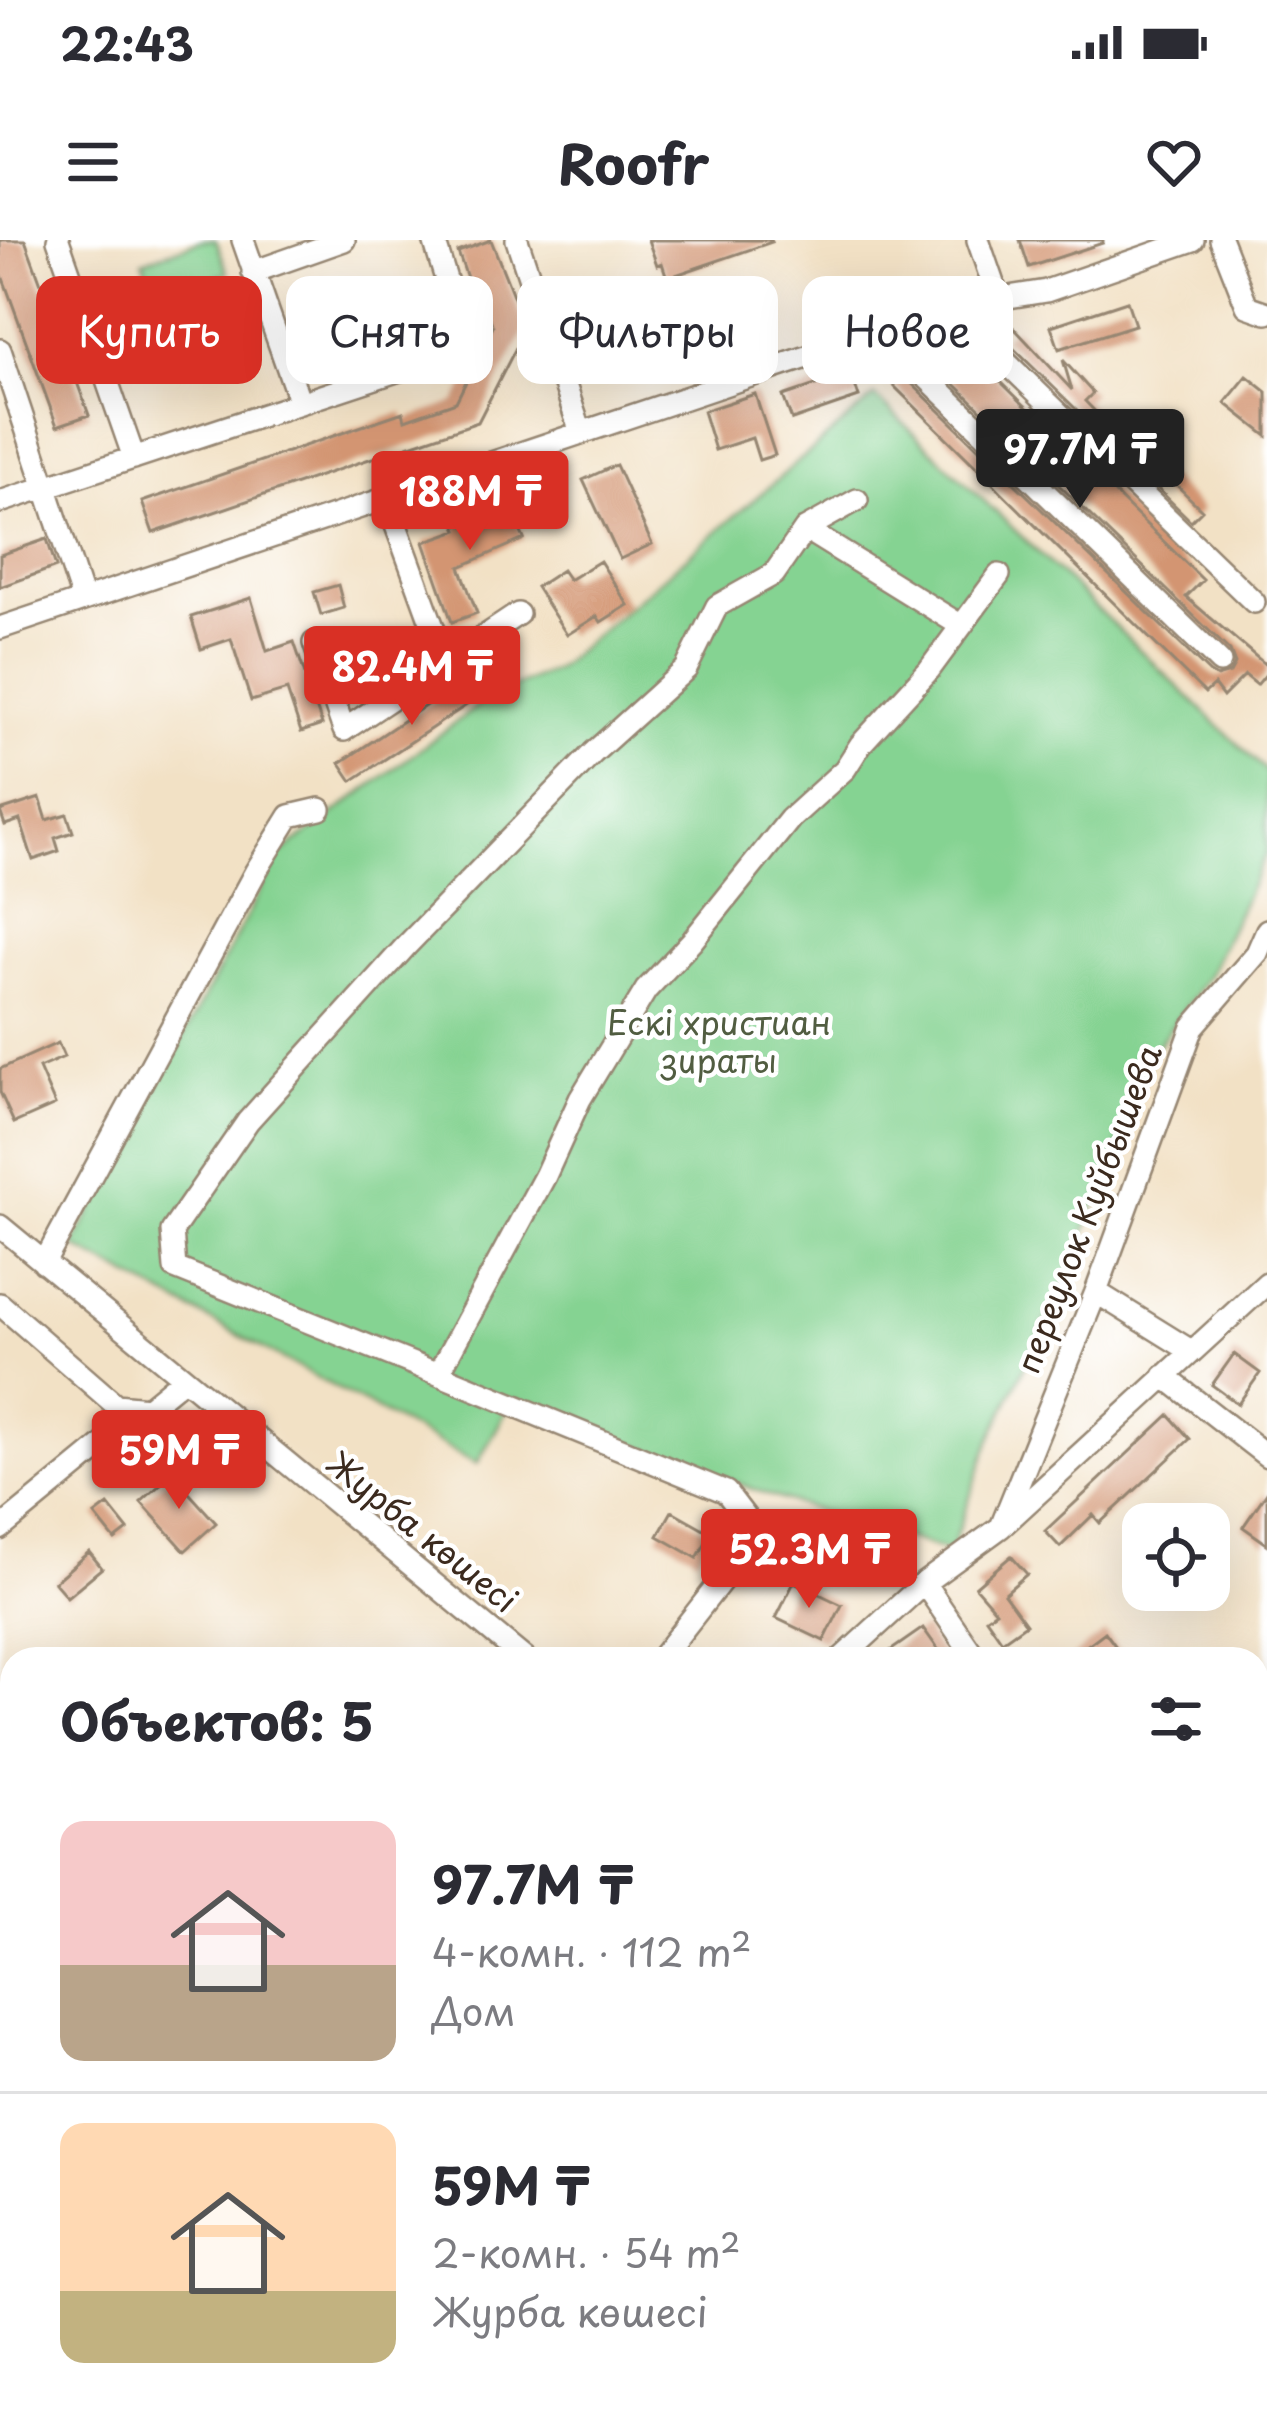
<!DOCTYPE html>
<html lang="ru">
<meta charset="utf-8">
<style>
body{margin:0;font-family:"Playpen Sans",sans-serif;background:#f7f7f7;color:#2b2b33;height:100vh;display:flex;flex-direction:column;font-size:45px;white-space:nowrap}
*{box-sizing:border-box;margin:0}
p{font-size:39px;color:#7c7c81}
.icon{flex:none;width:66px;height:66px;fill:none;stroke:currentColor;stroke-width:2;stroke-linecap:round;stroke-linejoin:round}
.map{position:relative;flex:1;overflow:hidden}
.side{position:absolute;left:0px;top:1407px;width:1269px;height:768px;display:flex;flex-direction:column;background:#fff;border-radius:36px 36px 0 0;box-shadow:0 12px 48px #0002}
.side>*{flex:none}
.top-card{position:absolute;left:36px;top:36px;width:1197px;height:108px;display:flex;gap:24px}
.fabs{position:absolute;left:1122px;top:1263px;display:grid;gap:24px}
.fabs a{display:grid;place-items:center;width:108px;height:108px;border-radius:24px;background:#fff;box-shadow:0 12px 48px #0002;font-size:60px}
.price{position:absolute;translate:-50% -102px;padding:0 27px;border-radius:12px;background:#d93025;color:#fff;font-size:39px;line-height:78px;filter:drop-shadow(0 3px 6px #0008)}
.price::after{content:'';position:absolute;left:50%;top:72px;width:36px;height:27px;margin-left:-18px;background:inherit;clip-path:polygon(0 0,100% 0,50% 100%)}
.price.on{background:#222;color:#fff}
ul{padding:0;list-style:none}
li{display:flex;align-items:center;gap:36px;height:300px;padding:0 60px}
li+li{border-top:3px solid #e1e1e2}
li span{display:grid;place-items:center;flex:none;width:336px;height:240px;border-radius:24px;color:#555}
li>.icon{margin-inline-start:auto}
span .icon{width:144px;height:144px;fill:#fffc;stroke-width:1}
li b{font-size:51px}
h2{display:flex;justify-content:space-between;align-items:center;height:144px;padding:0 60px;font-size:51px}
.tag{padding:0 42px;border-radius:24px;background:#fff;box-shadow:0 12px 48px #0002;font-size:42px;line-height:108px}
.tag.on{background:#d93025;color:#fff}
.status{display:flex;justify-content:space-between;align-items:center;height:84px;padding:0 60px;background:#fff;direction:ltr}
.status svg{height:33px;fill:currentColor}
header{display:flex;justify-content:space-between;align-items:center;height:156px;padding:0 60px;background:#fff;font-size:54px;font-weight:700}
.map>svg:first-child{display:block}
.green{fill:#85d392;stroke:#607e58;stroke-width:3}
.building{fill:#d39572}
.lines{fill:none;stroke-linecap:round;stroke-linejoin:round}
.minor-casing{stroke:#968672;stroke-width:26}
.minor{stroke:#fff;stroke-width:21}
.labels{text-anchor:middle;stroke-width:9;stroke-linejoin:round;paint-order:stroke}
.park-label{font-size:33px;fill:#515d41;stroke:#fff}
.street-label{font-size:33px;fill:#3b2a1e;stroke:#fff}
</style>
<div class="status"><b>22:43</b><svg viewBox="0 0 49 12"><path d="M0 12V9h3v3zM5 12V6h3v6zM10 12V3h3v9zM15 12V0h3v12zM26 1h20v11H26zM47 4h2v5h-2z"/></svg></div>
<header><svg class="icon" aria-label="menu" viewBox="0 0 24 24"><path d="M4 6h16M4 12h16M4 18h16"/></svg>Roofr<svg class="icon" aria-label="heart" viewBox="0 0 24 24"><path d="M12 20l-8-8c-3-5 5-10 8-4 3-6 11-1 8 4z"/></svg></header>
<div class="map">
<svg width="1267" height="2175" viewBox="0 0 1267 2175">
<rect width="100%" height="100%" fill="#fff"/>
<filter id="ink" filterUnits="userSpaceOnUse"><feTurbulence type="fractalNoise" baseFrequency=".00833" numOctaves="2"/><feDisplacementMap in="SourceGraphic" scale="24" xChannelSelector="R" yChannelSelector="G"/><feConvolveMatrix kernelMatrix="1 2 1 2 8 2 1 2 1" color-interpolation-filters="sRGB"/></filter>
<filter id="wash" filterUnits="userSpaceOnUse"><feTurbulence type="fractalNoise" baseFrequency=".004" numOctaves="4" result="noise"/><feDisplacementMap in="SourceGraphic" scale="48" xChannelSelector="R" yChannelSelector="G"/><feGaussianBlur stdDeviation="2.7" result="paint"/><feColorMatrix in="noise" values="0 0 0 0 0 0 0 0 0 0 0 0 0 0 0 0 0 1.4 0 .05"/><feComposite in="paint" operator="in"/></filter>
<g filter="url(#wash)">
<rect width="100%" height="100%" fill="#f2e1c5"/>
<path class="green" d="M 202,0 L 216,0 L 228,33 L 157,58 L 143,21 Z
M 875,156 L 1267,532 L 1267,612 L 1208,736 L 1152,814 L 1078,1011 L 990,1201 L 950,1312 L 774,1257 L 513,1159 L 477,1224 L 73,1006 L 279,615 L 488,458 L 556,429 Z"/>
<g id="blocks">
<path class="building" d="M 0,0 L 25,0 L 89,175 L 57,186 L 0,30 Z
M 491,0 L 526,88 L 478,182 L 153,293 L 142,262 L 403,172 L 405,180 L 456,162 L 493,87 L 480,49 L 472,52 L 458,12 Z
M 648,0 L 771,0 L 772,2 L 667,38 L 662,23 L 657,25 Z
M 1020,0 L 1103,0 L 1103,3 L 1029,27 Z
M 1127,61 L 1135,85 L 1059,109 L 1051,86 Z
M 1014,88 L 1072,150 L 1063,120 L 1093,153 L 1085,161 L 1108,185 L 1111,181 L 1202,270 L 1191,281 L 1003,98 Z
M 955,97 L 1203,340 L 1186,357 L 1267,426 L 1267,433 L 1257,445 L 1245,435 L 1223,457 L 1214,445 L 1205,453 L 891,143 L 901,134 L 907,139 L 1210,433 L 1217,437 L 1230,433 L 1235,424 L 1230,411 L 932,122 Z
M 851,133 L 859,157 L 792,180 L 783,156 Z
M 1247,136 L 1267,152 L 1267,196 L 1225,163 Z
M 755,154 L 775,215 L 759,220 L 752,198 L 715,210 L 703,171 Z
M 616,225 L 652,304 L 620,319 L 583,240 Z
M 507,261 L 524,299 L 460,327 L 477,373 L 452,382 L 424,302 L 458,290 L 455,283 Z
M 47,299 L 56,327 L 0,347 L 0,315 Z
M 600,321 L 628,365 L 601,382 L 597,376 L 567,395 L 536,347 L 562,330 L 569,340 Z
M 338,345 L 344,368 L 321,375 L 314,352 Z
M 251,358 L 267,411 L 294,402 L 322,485 L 301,492 L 287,450 L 251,461 L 231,399 L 201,409 L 191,377 Z
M 470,436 L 483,454 L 352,541 L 340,523 Z
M 40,558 L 47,580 L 67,574 L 73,592 L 55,598 L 59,611 L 33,620 L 20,580 L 5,585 L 0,571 Z
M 58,803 L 64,817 L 39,828 L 55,865 L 14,883 L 0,852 L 0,829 Z
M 1234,1114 L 1260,1133 L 1238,1164 L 1212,1145 Z
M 1169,1175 L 1190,1199 L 1100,1283 L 1093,1275 L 1060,1307 L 1045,1291 Z
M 172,1234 L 216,1283 L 185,1311 L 141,1262 Z
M 1267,1252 L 1267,1304 L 1243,1287 Z
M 108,1265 L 128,1290 L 115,1300 L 95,1275 Z
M 672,1271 L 711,1293 L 697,1318 L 658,1296 Z
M 89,1312 L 102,1328 L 67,1357 L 54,1342 Z
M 1011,1316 L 1027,1334 L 1004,1354 L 1026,1384 L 1002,1401 L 986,1378 L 996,1371 L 975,1347 Z
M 794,1342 L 842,1365 L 824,1401 L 776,1378 Z
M 923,1388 L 945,1419 L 896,1419 L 890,1411 Z
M 1105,1392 L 1125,1419 L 1069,1419 Z"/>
</g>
</g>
<g filter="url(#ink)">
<use href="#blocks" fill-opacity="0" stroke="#968672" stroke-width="3"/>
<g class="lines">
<defs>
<path id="minor" d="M 58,0 L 134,218
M 243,0 L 300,163
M 517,0 L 581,193
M 978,0 L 998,58
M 1221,0 L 1247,66 L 1267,73
M 253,32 L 344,0
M 951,69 L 1254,362
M 877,94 L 917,128 L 1220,422
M 0,110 L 83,360
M 386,258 L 445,420
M 0,262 L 418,124 L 456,72 L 434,0
M 805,289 L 960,385
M 0,388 L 965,64 L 1046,51 L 1193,0
M 314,403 L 344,490 L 518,374
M 0,986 L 525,1419
M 44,1023 L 256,631 L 290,576 L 320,569
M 1096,1052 L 1191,1111
M 0,1064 L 116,1165 L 148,1168
M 438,1134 L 175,1028 L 172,991 L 248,881 L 406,706 L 593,513 L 686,429 L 717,366 L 774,334 L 805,289 L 857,260
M 1164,1136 L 1267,1216
M 1001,1287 L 1096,1052 L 1193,787 L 1257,713 L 1267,690
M 0,1289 L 183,1139
M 924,1343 L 976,1419
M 660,1419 L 758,1294 L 726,1252 L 438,1134 L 545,936 L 580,859 L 646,750 L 692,701 L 790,579 L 845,529 L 861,504 L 929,430 L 999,335
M 841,1419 L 924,1343 L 1001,1287 L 1267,1043
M 1257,1521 L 1267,1511
M 0,1619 L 12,1635
M 0,1684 L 12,1676
M 1257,1830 L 1267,1845
M 1257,1871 L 1267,1861
M 0,1900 L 12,1888
M 1257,2148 L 1267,2158
M 373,2163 L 384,2175
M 71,2175 L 82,2163
M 533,2175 L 546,2163
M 942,2175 L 954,2163"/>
</defs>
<use href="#minor" class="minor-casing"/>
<use href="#minor" class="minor"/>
</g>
</g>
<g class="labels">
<g class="park-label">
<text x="719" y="795">Ескі христиан<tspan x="719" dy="38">зираты</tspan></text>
</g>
<g class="street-label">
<text transform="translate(1089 969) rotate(-69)" y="12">переулок Куйбышева</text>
<text transform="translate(422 1292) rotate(39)" y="12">Журба көшесі</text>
</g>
</g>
</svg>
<div class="fabs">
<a><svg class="icon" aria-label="locate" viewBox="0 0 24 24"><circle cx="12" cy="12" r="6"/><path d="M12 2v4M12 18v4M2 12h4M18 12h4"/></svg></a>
</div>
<b class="price on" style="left:1080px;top:271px">97.7M ₸</b>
<b class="price" style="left:470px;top:313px">188M ₸</b>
<b class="price" style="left:412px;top:488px">82.4M ₸</b>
<b class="price" style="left:179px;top:1272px">59M ₸</b>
<b class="price" style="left:809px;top:1371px">52.3M ₸</b>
<div class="top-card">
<a class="tag on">Купить</a>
<a class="tag">Снять</a>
<a class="tag">Фильтры</a>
<a class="tag">Новое</a>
</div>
<section class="side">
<h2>Объектов: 5<svg class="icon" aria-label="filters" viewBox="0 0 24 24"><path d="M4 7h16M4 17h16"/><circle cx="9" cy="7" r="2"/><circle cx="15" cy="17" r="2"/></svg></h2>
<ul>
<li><span style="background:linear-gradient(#f6c9c9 60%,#b9a48a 0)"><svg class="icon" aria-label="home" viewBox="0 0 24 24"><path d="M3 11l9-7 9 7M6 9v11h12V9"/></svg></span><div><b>97.7M ₸</b><p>4-комн. · 112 m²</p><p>Дом</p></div></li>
<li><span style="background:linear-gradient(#ffd9b3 70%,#c2b280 0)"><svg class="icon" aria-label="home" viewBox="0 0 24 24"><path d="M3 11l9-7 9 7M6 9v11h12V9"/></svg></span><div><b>59M ₸</b><p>2-комн. · 54 m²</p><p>Журба көшесі</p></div></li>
</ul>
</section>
</div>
